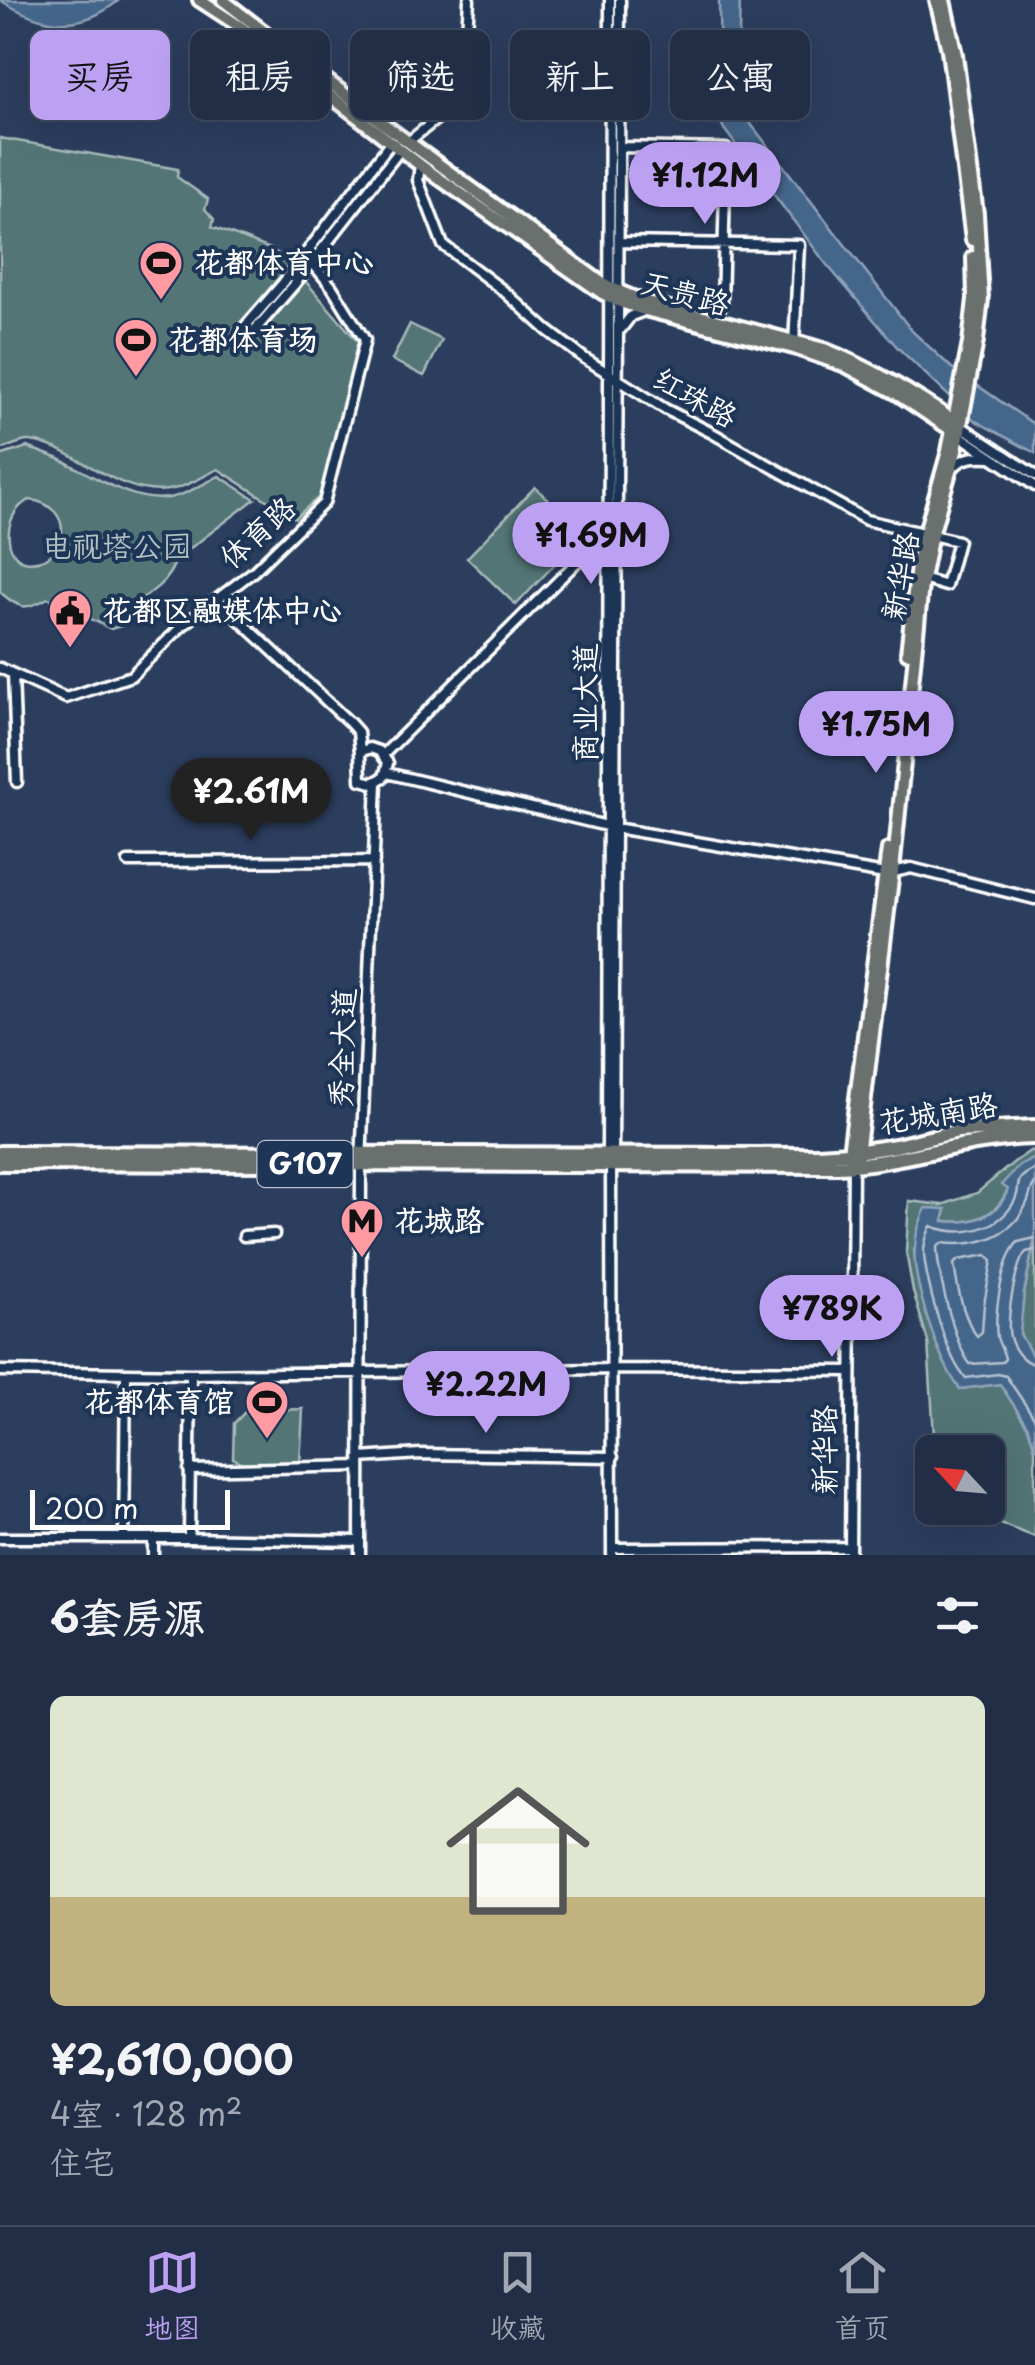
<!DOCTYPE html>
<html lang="zh">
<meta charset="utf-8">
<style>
body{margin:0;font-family:"Playpen Sans","LXGW WenKai TC",sans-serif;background:#29364d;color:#f1f3f6;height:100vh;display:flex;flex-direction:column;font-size:38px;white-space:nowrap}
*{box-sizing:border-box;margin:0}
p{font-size:32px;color:#a2a8b3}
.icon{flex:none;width:55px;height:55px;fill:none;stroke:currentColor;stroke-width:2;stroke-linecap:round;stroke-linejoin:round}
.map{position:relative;height:1555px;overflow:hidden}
.sheet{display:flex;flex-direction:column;background:#212e46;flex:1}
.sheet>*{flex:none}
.top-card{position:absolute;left:30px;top:30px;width:975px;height:90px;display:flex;gap:20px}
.needle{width:65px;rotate:296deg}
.fabs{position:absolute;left:915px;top:1435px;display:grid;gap:20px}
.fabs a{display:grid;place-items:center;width:90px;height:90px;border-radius:15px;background:#212e46;box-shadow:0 10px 40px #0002,0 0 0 2px #3e4a5f;font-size:50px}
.scale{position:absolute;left:30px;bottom:25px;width:200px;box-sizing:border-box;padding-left:10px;border:5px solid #fff;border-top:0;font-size:28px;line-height:35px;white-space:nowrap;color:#fff;-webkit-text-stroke:8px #1d3557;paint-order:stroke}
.price{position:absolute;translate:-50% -85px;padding:0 22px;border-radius:35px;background:#bca0f2;color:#111;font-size:32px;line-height:65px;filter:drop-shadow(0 2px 5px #0008)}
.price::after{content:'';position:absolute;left:50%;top:60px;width:30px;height:22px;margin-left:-15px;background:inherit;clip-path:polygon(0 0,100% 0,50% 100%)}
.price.current{background:#222;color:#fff}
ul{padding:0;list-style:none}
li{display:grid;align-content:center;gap:20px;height:530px;padding:0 50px}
li span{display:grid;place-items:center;height:310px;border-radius:15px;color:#555}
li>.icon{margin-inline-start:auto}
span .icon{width:180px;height:180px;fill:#fffc;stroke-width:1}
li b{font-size:42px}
h2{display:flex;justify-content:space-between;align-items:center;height:120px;padding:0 50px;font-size:42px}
.tag{padding:0 35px;border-radius:15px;background:#212e46;box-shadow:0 10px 40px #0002,0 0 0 2px #3e4a5f;font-size:35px;line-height:90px}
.tag.current{background:#bca0f2;color:#111}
.menu{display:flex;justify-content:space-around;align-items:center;height:140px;border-top:2px solid #3e4a5f;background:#212e46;font-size:28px;color:#a2a8b3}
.menu a{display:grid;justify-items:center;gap:5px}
.menu .current{color:#bca0f2}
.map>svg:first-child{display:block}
.green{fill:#527475;stroke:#a8baba;stroke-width:2.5;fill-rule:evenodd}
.water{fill:#45668b;stroke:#8fa3b9;stroke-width:2.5}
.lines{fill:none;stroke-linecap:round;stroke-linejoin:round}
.shore{stroke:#b5c2d1;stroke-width:2.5}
.minor-casing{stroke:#fff;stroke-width:15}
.major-casing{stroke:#fff;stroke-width:18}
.highway-casing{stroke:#fff;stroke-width:20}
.minor{stroke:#1d3557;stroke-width:8}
.major{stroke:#6b706d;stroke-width:10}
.highway{stroke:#6b706d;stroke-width:12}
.labels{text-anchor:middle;stroke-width:8;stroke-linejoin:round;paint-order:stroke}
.shield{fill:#1d3557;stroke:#bbc2cd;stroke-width:2.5}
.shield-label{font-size:28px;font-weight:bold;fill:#fff}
.poi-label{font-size:30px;font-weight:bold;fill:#fff;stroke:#1d3557;text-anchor:start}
.street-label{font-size:30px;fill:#fff;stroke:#1d3557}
.park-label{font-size:30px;fill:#b1c0c1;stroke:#1d3557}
</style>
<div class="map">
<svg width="1035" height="1555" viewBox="0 0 1035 1555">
<rect width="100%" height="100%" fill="#2c3e5e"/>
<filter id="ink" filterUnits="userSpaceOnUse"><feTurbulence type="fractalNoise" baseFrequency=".01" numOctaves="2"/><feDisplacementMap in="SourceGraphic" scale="20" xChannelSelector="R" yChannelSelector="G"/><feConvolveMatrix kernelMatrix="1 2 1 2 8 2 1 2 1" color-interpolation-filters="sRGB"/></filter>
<g filter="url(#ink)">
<path class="green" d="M 0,138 L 178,169 L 177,177 L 208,199 L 205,209 L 214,219 L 212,227 L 271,249 L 287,260 L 359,343 L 320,496 L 295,518 L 218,469 C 202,477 185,488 168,490 C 117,497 74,446 30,441 C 21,440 9,447 0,450 Z
M 410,324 L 442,340 L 424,376 L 392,360 Z
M 27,447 C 37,451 47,454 57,458 C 88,472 132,504 168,498 C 186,495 203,484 219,476 L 255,499 L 176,559 C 168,584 150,593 129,608 L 124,625 L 111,629 L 48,598 C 25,611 20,609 0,592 L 0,456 ZM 30,500 C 49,502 66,516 61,538 C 59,548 51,557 41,560 C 0,573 0,511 30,500 Z
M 535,487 L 584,533 L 516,605 L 467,558 Z
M 1035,1150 L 1035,1158 L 1020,1165 L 1002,1185 L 1008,1188 C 998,1218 970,1224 943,1221 L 946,1210 L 914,1250 C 921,1298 932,1349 960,1389 L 1000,1384 L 1028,1427 L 1035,1448 L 1035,1537 L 985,1518 L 941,1510 L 941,1508 L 988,1508 L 988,1452 L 935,1452 L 928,1342 L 913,1291 L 906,1252 L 909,1201 L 942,1205 L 977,1193 L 1014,1162 L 1030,1151 Z
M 1035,1237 L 1035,1361 L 1020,1334 L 1021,1310 Z
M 303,1409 L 300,1465 L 246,1465 L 233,1458 L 234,1423 L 246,1411 Z"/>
<path class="water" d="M 0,0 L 119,0 C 80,33 41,26 0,0 Z
M 719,0 L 740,0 L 738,67 L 740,110 L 912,331 L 952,368 L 1035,425 L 1035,453 L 974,420 L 898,348 L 827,265 L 724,129 L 720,120 Z
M 1035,1158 L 1035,1237 L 1024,1293 L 1020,1334 L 1035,1361 L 1035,1448 L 1028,1427 L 1000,1384 L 960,1389 C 939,1362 911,1280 915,1246 C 916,1232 920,1220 926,1208 L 946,1209 L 943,1221 C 971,1224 999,1218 1008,1189 L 1001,1185 L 1020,1165 Z"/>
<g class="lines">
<path class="shore" d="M 1035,1169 C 1010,1181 1023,1183 1015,1200 C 999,1232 960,1237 931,1226 C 928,1232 925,1241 924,1249 C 923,1275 948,1363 966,1378 L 998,1374 L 1006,1376 L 1035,1419
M 1035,1183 C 1029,1190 1031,1196 1026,1205 C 1011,1238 975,1247 942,1243 L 937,1247 C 938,1274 954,1343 970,1364 L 1002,1362 L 1005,1359 C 1004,1352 999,1345 997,1337 C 994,1314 1002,1258 1018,1242 L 1035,1238
M 1035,1250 L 1026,1252 C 1015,1264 1006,1320 1010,1337 C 1013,1349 1023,1363 1035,1364
M 987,1255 L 992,1261 L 984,1304 L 982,1332 L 977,1336 C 963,1319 957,1286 954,1264 L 958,1260 Z"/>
<defs>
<path id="minor" d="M 391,142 L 283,283 L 237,336 L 243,344 L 294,285 L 400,150
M 408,142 L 463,98 L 469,0
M 619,147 L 726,149 L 722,306
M 420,165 L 418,180 L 443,245 L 505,292 L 547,330 L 584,358 L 665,409 L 712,433 L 866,520 L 958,541 L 946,586 L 919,578
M 619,242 L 799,245 L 794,346
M 621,329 L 631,316 L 644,311
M 961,426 L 1035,475
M 959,435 L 1035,486
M 953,468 C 963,456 977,456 991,457
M 217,599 L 350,723 L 358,732 L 360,752
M 0,668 L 66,698 L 131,676 L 182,626 L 254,571 L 324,503 L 365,340 L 332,287 L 305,254
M 13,674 L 17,782
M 370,748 L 379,751 L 388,763 L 384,777 L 373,783 L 361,780 L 360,752 Z
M 384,754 L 611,528
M 387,773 L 615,828 L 885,874 L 911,868 L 1035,899
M 128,862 L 374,861
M 607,1157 L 610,0
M 244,1236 L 274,1234
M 0,1371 L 191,1374 L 613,1369 L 851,1371
M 360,1458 L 420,1454 L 613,1457
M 189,1470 L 360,1466
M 0,1538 L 189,1538 L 359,1541
M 124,1538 L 126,1374
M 153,1538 L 153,1555
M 189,1538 L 191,1374
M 612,1548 L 850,1547
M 360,1555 L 361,1164 L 377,782
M 612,1555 L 611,1166 L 613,1155 L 620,0
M 850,1555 L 853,1165"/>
<path id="major" d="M 199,0 L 242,28 L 420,165 L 602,293 L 618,301 L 641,309 L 794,348 L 846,366 L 896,393 L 953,431
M 223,0 L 385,125 L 606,286 L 643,301 L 824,349 C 872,368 914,394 956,422
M 936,0 L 948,50 L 972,240
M 907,653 L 918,557 L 948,451 L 969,343 L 974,299 L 973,257
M 858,1155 L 893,871 L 922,585 L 931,539 L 956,451 L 977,341 L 982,299 L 977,214 L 956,55 L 944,0
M 851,1159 L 849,1153 L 888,849"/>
<path id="highway" d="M 0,1153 L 818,1155 L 849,1153 L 896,1146 L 958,1131 L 1035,1127
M 0,1163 L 838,1166 C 904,1163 968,1138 1035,1137"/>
</defs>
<use href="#minor" class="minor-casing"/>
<use href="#major" class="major-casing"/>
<use href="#highway" class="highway-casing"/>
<use href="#minor" class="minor"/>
<use href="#major" class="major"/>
<use href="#highway" class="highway"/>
</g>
</g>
<defs>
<symbol id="stadium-pin" viewBox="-11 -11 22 30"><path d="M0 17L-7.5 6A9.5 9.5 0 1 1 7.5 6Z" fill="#ff9aa2" stroke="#1d3557"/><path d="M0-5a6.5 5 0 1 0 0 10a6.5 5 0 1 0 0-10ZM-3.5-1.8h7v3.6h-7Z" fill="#111"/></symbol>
<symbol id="civic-pin" viewBox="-11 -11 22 30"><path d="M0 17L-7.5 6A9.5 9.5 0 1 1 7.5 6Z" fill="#ff9aa2" stroke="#1d3557"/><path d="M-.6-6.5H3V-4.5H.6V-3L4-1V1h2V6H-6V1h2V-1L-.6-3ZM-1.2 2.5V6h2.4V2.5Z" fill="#111"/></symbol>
<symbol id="metro-pin" viewBox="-11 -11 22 30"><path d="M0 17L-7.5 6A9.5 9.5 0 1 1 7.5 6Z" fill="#ff9aa2" stroke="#1d3557"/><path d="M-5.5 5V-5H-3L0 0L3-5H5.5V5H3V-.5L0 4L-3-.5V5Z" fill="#111"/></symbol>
</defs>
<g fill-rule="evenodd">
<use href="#stadium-pin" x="136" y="238" width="50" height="68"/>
<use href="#stadium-pin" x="111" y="315" width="50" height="68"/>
<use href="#civic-pin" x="45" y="586" width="50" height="68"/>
<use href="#metro-pin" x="337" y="1196" width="50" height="68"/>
<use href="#stadium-pin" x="242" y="1377" width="50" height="68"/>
</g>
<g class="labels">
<rect class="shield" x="257.5" y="1141" width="95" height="46" rx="8"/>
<g class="shield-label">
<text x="305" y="1174">G107</text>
</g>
<g class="poi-label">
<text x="194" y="273">花都体育中心</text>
<text x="168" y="350">花都体育场</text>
<text x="102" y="621">花都区融媒体中心</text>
<text x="394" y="1231">花城路</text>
<text x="234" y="1412" text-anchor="end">花都体育馆</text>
</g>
<g class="street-label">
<text transform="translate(685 294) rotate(15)" y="10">天贵路</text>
<text transform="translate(695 398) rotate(29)" y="10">红珠路</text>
<text transform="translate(258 533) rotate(-42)" y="10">体育路</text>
<text transform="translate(901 576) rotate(-80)" y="10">新华路</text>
<text transform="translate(586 703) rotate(-90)" y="10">商业大道</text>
<text transform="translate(343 1048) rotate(-88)" y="10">秀全大道</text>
<text transform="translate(938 1114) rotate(-9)" y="10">花城南路</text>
<text transform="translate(825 1450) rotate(-90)" y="10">新华路</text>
</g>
<g class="park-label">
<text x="117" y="557">电视塔公园</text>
</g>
</g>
</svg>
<div class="fabs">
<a><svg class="needle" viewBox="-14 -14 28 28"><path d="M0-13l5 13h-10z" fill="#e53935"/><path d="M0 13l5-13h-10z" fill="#a2a8b3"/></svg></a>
</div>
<div class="scale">200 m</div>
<b class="price" style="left:705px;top:227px">¥1.12M</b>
<b class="price" style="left:591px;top:587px">¥1.69M</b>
<b class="price" style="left:876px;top:776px">¥1.75M</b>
<b class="price current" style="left:251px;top:843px">¥2.61M</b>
<b class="price" style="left:832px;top:1360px">¥789K</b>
<b class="price" style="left:486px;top:1436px">¥2.22M</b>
<div class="top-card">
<a class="tag current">买房</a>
<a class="tag">租房</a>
<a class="tag">筛选</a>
<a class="tag">新上</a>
<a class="tag">公寓</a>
</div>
</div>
<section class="sheet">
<h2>6套房源<svg class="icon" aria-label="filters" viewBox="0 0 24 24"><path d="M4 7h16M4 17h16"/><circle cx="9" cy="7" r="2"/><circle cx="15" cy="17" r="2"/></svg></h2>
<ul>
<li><span style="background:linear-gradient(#dfe7d0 65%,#c2b280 0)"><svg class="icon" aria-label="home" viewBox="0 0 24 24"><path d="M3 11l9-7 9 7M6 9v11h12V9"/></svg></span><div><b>¥2,610,000</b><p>4室 · 128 m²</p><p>住宅</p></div></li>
</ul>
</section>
<nav class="menu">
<a class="current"><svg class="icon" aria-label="map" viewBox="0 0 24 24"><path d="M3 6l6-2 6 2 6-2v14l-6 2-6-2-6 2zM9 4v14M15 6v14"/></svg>地图</a>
<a><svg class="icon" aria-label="saved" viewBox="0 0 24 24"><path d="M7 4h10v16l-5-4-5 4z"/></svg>收藏</a>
<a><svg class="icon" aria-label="home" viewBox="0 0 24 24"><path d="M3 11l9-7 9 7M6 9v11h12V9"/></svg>首页</a>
</nav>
